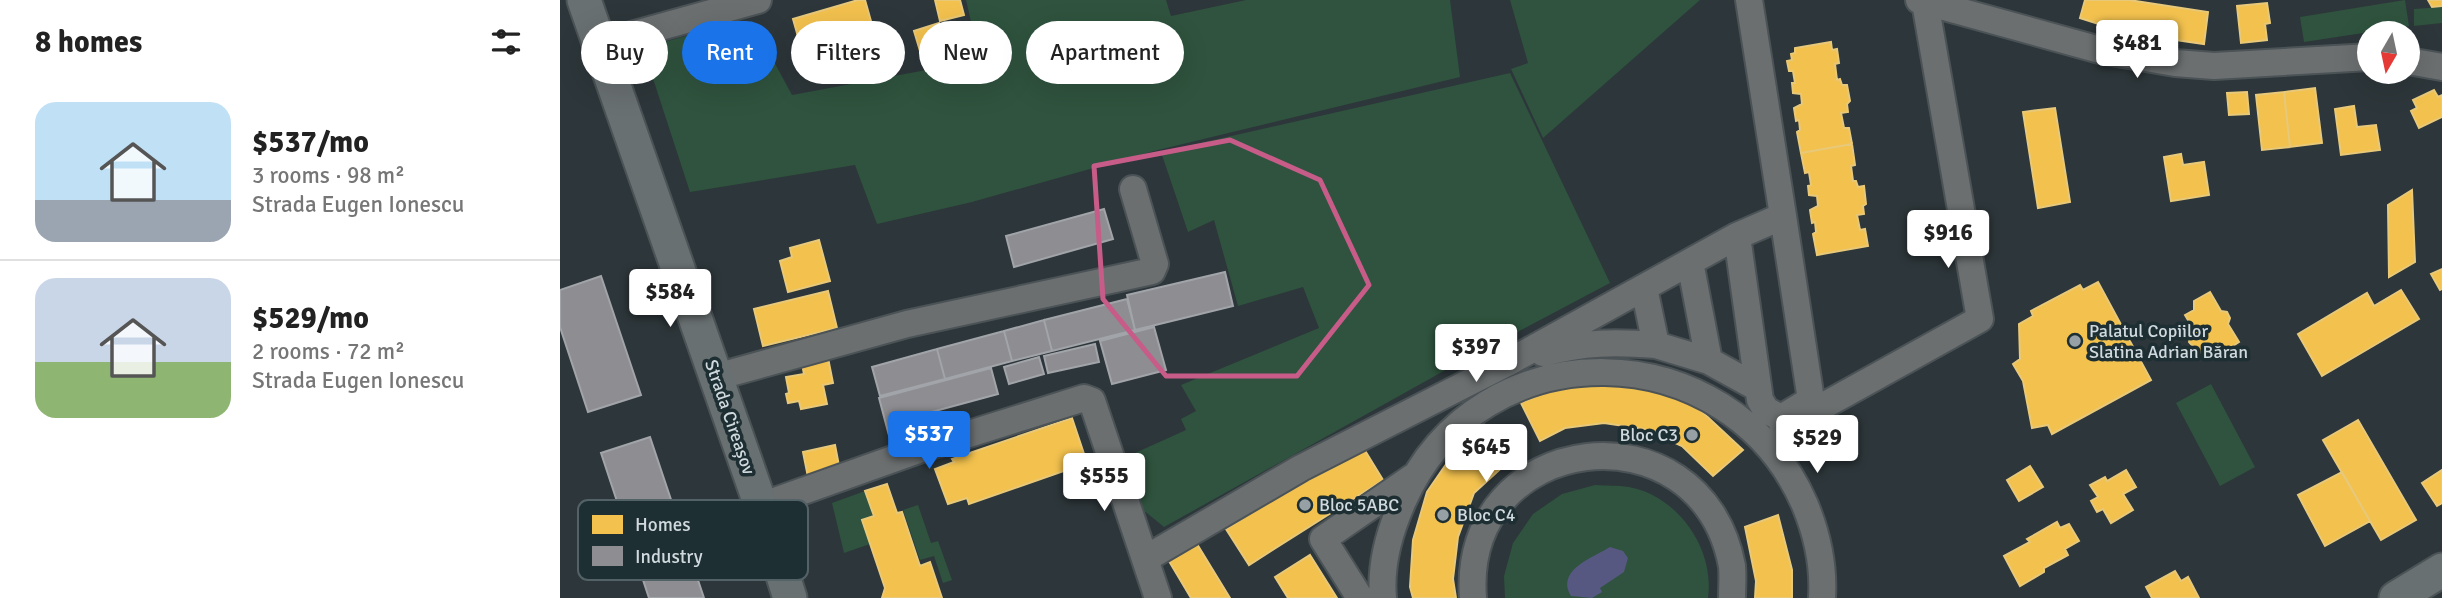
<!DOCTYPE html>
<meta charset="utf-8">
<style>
body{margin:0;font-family:Signika,sans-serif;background:#f6f6f6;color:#222;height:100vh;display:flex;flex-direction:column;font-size:26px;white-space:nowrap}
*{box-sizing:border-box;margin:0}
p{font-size:23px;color:#767676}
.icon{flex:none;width:38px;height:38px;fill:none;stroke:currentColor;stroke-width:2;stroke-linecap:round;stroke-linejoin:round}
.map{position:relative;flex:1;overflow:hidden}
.side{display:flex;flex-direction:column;background:#fff;width:560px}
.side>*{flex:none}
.hud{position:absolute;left:21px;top:21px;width:665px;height:63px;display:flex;gap:14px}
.needle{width:46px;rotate:189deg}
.controls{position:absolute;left:1797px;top:21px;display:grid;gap:14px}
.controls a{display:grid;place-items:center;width:63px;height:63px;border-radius:50%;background:#fff;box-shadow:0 7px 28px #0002;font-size:35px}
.price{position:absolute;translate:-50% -60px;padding:0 16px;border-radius:7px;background:#fff;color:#222;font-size:23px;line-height:46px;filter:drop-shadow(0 2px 4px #0008)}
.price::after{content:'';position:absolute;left:50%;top:42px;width:21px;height:16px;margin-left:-10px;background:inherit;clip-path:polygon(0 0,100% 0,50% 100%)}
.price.current{background:#1a73e8;color:#fff}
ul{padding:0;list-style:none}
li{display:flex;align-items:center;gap:21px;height:175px;padding:0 35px}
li+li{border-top:2px solid #e0e0e0}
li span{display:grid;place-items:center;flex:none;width:196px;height:140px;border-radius:21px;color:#555}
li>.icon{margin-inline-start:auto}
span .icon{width:84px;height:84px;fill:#fffc;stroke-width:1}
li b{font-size:30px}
h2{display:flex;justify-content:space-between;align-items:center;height:84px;padding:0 35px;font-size:30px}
.pill{padding:0 24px;border-radius:32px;background:#fff;box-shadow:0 7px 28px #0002;font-size:24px;line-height:63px}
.pill.current{background:#1a73e8;color:#fff}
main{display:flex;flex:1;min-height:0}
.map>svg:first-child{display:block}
.green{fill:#2f533e}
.water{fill:#565881}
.homes{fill:#f2c14e;stroke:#e8c879;stroke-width:2}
.industry{fill:#8d8d92;stroke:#a1a4a9;stroke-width:2}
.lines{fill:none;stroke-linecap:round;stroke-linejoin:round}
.minor-casing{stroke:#4b5357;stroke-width:30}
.major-casing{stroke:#4b5357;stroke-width:37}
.minor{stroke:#6b6f70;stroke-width:26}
.major{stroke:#697071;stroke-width:33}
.marked{fill:none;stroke:#c75c89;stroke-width:5;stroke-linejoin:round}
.poi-dot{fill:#97a1a5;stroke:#1e2f34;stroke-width:2.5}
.labels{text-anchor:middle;stroke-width:7;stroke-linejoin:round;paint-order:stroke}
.poi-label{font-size:18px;fill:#d0dade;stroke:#1e2f34;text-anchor:start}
.street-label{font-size:18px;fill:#d0dade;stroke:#1e2f34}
.key{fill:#1e2f34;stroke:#536267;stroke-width:2}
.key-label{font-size:19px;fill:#d0dade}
</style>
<main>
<section class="side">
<h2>8 homes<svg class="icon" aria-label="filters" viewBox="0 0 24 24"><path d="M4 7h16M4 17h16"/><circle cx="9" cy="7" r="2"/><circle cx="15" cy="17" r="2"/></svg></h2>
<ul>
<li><span style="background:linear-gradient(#bfe0f5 70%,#9aa5b1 0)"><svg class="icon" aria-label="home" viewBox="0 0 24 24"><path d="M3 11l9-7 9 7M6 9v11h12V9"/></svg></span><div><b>$537/mo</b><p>3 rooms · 98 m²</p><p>Strada Eugen Ionescu</p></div></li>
<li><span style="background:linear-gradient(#c9d6e8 60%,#8fb573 0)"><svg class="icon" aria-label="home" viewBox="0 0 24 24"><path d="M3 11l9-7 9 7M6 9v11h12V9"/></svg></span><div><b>$529/mo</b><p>2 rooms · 72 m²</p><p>Strada Eugen Ionescu</p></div></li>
</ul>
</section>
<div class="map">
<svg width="1882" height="598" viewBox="0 0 1882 598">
<rect width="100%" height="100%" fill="#2d363a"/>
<path class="green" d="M 406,0 L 606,0 L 611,16 L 686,0 L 890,0 L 900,77 L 594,151 L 412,202 L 317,224 L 295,165 L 130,192 L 83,48 L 158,27 L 172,54 L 205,45 L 232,95 L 420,60 Z
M 950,0 L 1140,0 L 983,138 L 951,69 L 968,63 Z
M 1845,0 L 1849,26 L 1744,42 L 1740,17 Z
M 1882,7 L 1882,23 L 1854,26 L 1854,9 Z
M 950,73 L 1050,283 L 882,372 L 604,527 L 582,509 L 564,458 L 626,430 L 621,419 L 636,411 L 621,385 L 759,328 L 743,287 L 678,306 L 654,220 L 628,232 L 601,152 Z
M 1651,384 L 1695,467 L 1660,486 L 1616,403 Z
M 1035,485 C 1046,486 1058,485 1069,487 C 1118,496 1155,549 1148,598 L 945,598 L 944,576 L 953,543 L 973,514 L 1002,494 Z
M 305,491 L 314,516 L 310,544 L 284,553 L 272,503 Z
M 358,505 L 371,543 L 378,541 L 392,580 L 383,583 L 374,556 L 360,560 L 343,510 Z"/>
<path class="water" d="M 1050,547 L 1063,551 L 1068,558 L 1064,572 L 1040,588 L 1042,592 L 1032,598 L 1011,596 C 996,570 1032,558 1050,547 Z"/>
<path class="homes" d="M 298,0 L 305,0 L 320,53 L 293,61 L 291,54 L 261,63 L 262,68 L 248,72 L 233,19 Z
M 375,0 L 400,0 L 404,15 L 380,21 Z
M 1525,0 L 1569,0 L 1648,12 L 1644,44 L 1567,33 L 1520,18 Z
M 1868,0 L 1882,0 L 1882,6 L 1872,7 Z
M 1707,3 L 1710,23 L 1705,24 L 1707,40 L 1681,43 L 1677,6 Z
M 379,23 L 386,45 L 398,41 L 404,59 L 366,71 L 354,31 Z
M 1271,42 L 1272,50 L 1277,49 L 1279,63 L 1275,64 L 1277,80 L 1280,79 L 1282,85 L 1287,85 L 1290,101 L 1287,104 L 1288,112 L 1281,113 L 1284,128 L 1289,128 L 1292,144 L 1241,153 L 1237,132 L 1240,130 L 1239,120 L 1236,121 L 1234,108 L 1242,104 L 1241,94 L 1233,93 L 1232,83 L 1235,83 L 1233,71 L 1229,71 L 1227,61 L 1232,60 L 1231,54 L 1235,53 L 1235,48 Z
M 1755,88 L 1762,143 L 1730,147 L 1724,92 Z
M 1874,90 L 1878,97 L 1882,95 L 1882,117 L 1859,128 L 1851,111 L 1857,108 L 1853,100 Z
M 1687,92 L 1689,114 L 1669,115 L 1667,93 Z
M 1724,92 L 1730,147 L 1702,150 L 1696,95 Z
M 1794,106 L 1797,127 L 1816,125 L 1820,150 L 1781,155 L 1775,109 Z
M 1495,108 L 1510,202 L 1478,208 L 1463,112 Z
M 1292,144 L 1295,165 L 1291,166 L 1293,181 L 1296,181 L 1298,187 L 1304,186 L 1306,204 L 1303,206 L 1304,214 L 1297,215 L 1300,230 L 1305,229 L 1308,246 L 1257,255 L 1253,234 L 1256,232 L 1255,222 L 1252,223 L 1250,210 L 1258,206 L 1257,196 L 1249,195 L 1248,186 L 1251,185 L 1249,172 L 1245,173 L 1241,153 Z
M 1621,154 L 1623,165 L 1644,162 L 1649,195 L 1611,201 L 1604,157 Z
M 1852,190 L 1855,262 L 1829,277 L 1828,205 Z
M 259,240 L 270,281 L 228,292 L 220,261 L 232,257 L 230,248 Z
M 1882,269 L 1882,289 L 1880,290 L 1871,274 Z
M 1538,282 L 1591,380 L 1492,434 L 1488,425 L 1472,428 L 1463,381 L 1453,364 L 1460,359 L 1459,324 L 1473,316 L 1471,311 L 1520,285 L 1523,290 Z
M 1841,290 L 1859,319 L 1762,376 L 1738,334 L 1807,293 L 1814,306 Z
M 268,291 L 277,328 L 203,346 L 194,309 Z
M 1650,292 L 1661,311 L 1667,312 L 1670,318 L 1668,324 L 1679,342 L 1662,353 L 1657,349 L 1649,354 L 1638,352 L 1629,342 L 1631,336 L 1626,328 L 1631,325 L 1625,315 L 1634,310 L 1634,301 Z
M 268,358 L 273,383 L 263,385 L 267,404 L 241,409 L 239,401 L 228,403 L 226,394 L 229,393 L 226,377 L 244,374 L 242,364 Z
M 1032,383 L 1087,387 L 1137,407 L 1183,450 L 1153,476 L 1122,446 L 1084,429 L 1044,423 L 1005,428 L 980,441 L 961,403 L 988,391 Z
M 512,418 L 527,463 L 409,504 L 407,498 L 388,504 L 375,469 L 394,462 L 392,459 Z
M 1798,420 L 1856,520 L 1821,540 L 1763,440 Z
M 922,422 L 950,460 L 914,493 L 898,537 L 893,579 L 896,598 L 853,598 L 850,587 L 853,540 L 867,492 L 896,450 Z
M 801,444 L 823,480 L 689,565 L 666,529 Z
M 275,445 L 280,471 L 248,477 L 243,452 Z
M 1470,466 L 1483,487 L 1459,501 L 1447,480 Z
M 1566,470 L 1576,487 L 1563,494 L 1573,510 L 1551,523 L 1543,509 L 1537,512 L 1531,501 L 1538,497 L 1530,485 L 1545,477 L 1547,481 Z
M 1882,470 L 1882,503 L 1877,506 L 1862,483 Z
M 1782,472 L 1810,521 L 1765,546 L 1738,495 Z
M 327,484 L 337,513 L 342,512 L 360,566 L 370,562 L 382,598 L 322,598 L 325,588 L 302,520 L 314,516 L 305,491 Z
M 1218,515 L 1232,570 L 1232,598 L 1195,598 L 1196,581 L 1185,527 Z
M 1497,522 L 1500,528 L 1509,524 L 1519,541 L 1505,549 L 1508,555 L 1484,568 L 1484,572 L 1460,586 L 1444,556 L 1470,542 L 1467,539 Z
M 637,544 L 670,598 L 631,598 L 609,561 Z
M 750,555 L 777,598 L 728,598 L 715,577 Z
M 1615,571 L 1621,581 L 1628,577 L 1639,598 L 1592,598 L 1586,587 Z"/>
<path class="industry" d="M 544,209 L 553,239 L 454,267 L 446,236 Z
M 665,272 L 673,306 L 575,330 L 567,295 Z
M 41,276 L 81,395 L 28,412 L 0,327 L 0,290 Z
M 567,299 L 575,330 L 492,351 L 484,320 Z
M 484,320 L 492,351 L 452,361 L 444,331 Z
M 594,327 L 606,370 L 552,384 L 540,341 Z
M 444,331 L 452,361 L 385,379 L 377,349 Z
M 535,344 L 539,362 L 488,373 L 484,356 Z
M 377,349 L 385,379 L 320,396 L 312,367 Z
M 479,357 L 484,374 L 449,384 L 444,367 Z
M 431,368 L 438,394 L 342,420 L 347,439 L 331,443 L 319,398 Z
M 90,437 L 144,598 L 89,598 L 41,453 Z"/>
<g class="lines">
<defs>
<path id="minor" d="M 1189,0 L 1223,216
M 1359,0 L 1540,50 L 1615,63 L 1654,66 L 1810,57
M 39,44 L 198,0
M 1848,61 L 1882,67
M 1177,236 L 1200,400 L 1206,410 L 1221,418
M 1130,262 L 1149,361 L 1198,388
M 1084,288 L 1096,345 L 1149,361
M 983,353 C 1024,342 1055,342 1096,345
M 156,377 L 347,324 L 592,271 L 595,264 L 573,189
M 1238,420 L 1420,319 L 1365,2
M 201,506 L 364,448 L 524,398 L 532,401 L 598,598
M 585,559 L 741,468 L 947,363 L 1177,236 L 1223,216 L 1251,400 L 1221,418 L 1223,428
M 800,598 L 763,539 L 853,477
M 823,598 C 820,565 830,530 843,501 C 920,326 1170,331 1245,505 C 1257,534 1264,566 1262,598
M 913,598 C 900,430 1141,401 1172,566 C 1173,576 1172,588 1172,598"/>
<path id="major" d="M 24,0 L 201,506 L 230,598
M 1836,598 L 1882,570"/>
</defs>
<use href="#minor" class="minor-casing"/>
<use href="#major" class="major-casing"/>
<use href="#minor" class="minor"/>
<use href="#major" class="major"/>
</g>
<path class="marked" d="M 670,140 L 760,180 L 809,285 L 737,376 L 606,376 L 543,299 L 534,166 Z"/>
<g class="poi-dot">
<circle cx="1515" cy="341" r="7"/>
<circle cx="1132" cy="435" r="7"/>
<circle cx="745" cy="505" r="7"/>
<circle cx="883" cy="515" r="7"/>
</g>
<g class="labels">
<g class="poi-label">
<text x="1529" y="337">Palatul Copiilor<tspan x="1529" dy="21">Slatina Adrian Băran</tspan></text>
<text x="1118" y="441" text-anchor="end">Bloc C3</text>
<text x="759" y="511">Bloc 5ABC</text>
<text x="897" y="521">Bloc C4</text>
</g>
<g class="street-label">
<text transform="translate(170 417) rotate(71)" y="6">Strada Cireașov</text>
</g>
</g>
<rect x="18" y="500" width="230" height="80" rx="10" class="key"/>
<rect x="32" y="515" width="31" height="19" fill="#f2c14e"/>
<rect x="32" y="546" width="31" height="20" fill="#8d8d92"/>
<g class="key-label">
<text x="75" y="531">Homes</text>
<text x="75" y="563">Industry</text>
</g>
</svg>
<div class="controls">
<a><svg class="needle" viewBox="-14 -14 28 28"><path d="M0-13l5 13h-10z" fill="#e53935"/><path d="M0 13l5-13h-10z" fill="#767676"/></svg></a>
</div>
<b class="price" style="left:1577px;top:80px">$481</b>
<b class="price" style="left:1388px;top:270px">$916</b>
<b class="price" style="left:110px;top:329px">$584</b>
<b class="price" style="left:916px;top:384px">$397</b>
<b class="price current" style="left:369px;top:471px">$537</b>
<b class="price" style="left:1257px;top:475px">$529</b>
<b class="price" style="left:926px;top:484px">$645</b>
<b class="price" style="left:544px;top:513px">$555</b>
<div class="hud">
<a class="pill">Buy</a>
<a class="pill current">Rent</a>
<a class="pill">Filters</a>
<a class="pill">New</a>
<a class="pill">Apartment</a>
</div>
</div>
</main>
